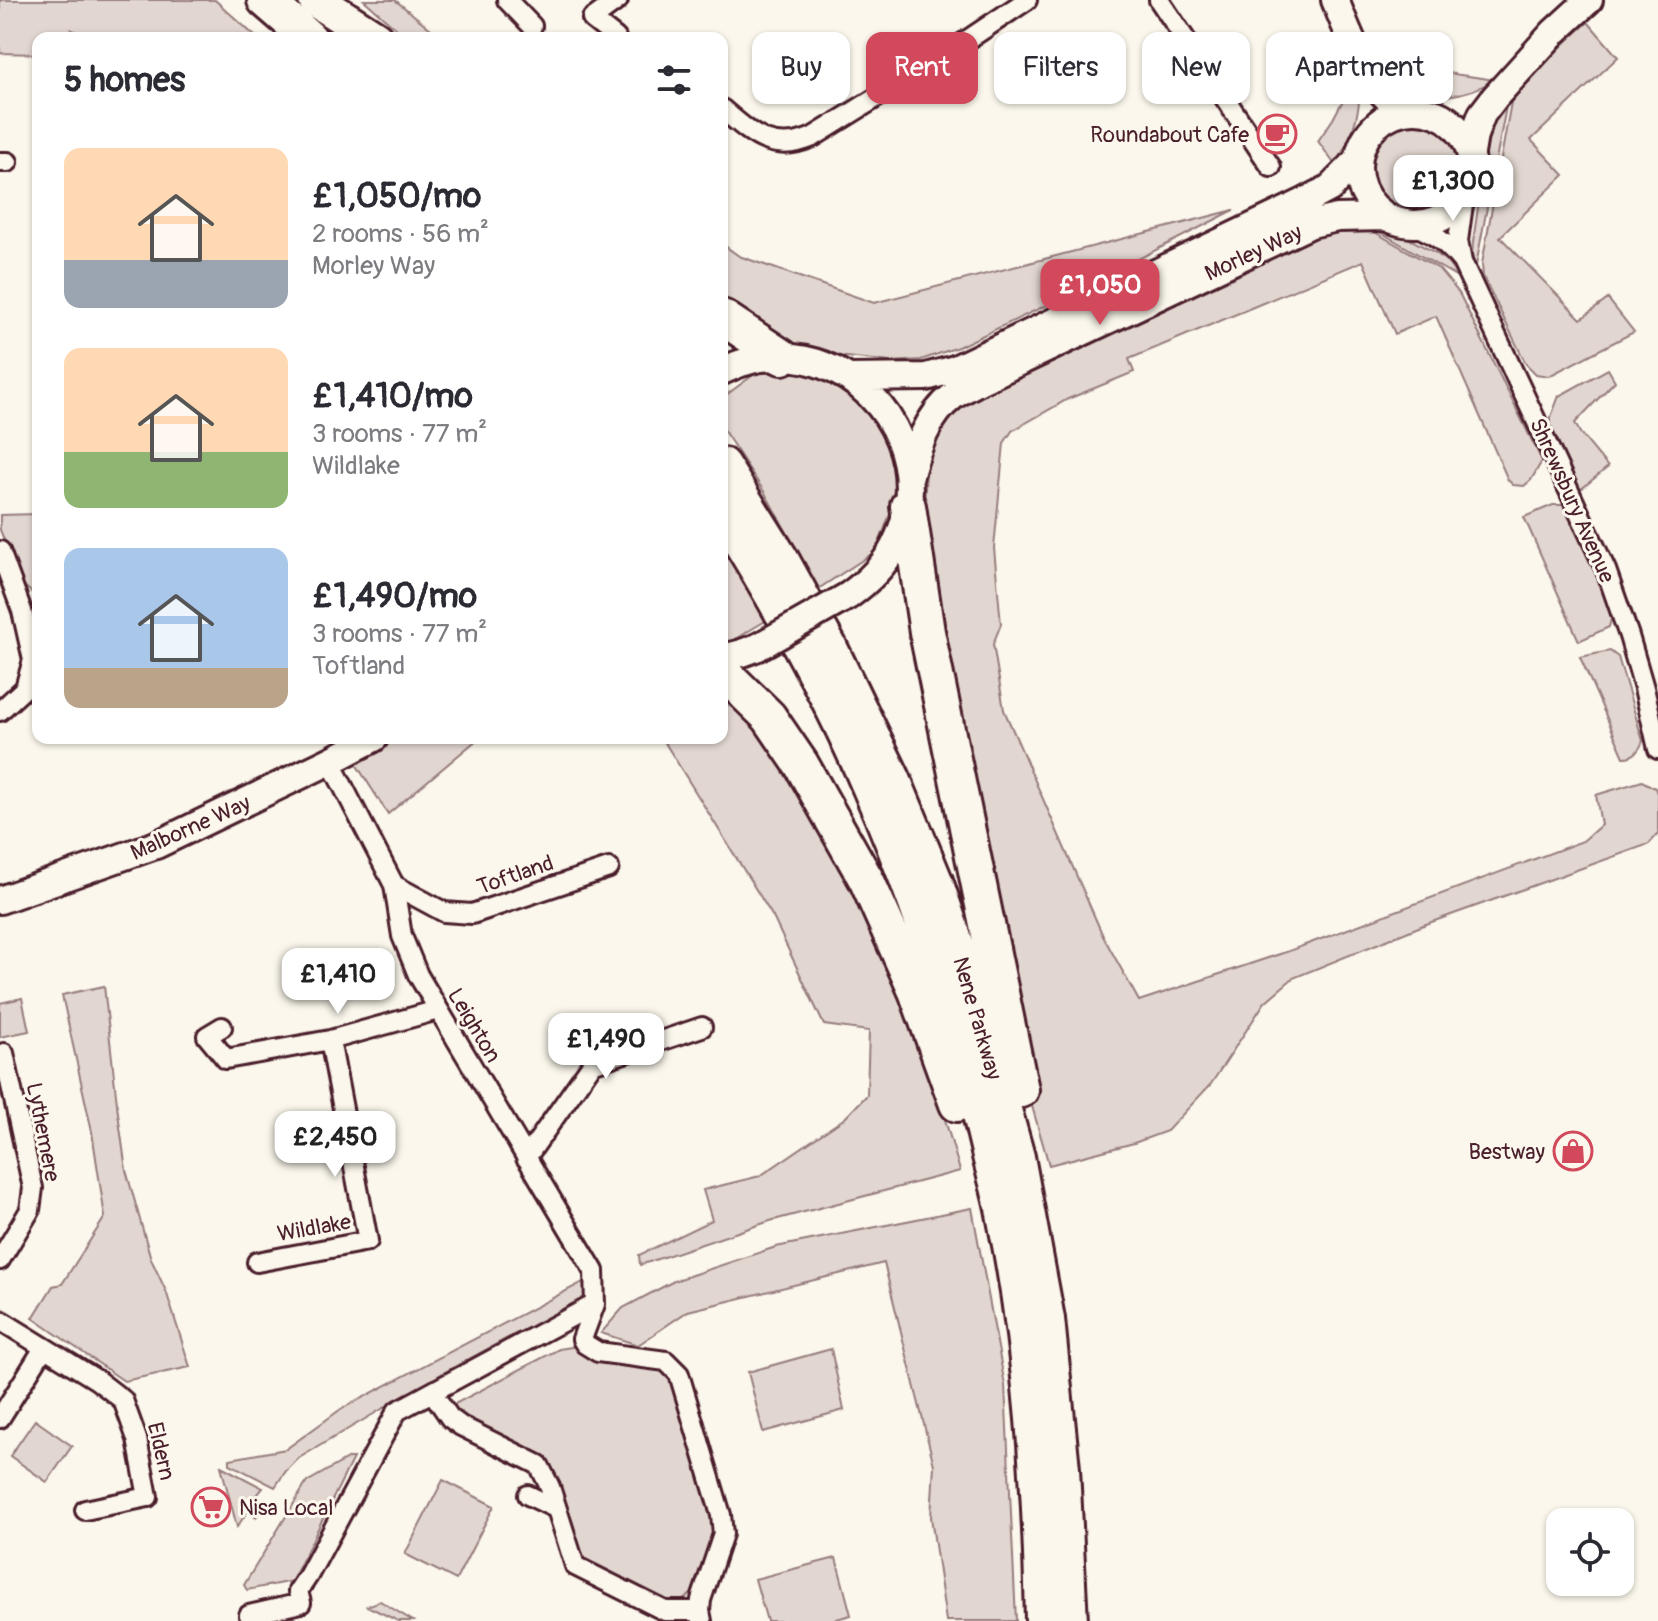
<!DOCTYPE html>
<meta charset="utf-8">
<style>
body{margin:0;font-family:Pangolin,sans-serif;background:#f7f7f7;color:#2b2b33;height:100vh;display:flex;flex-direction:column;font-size:30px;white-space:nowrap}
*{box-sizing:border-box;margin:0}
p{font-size:26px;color:#7c7c81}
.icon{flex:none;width:44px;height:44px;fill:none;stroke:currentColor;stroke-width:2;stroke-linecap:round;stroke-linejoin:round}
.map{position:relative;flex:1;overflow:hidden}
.sheet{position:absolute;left:32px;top:32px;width:696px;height:712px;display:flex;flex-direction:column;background:#fff;border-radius:16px;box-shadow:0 2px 6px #0004}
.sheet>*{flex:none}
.banner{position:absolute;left:752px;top:32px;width:760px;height:72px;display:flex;gap:16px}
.controls{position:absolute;left:1546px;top:1508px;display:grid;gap:16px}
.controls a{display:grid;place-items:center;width:88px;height:88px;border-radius:16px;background:#fff;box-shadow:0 2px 6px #0004;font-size:40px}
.price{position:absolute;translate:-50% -68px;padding:0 18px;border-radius:16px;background:#fff;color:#222;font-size:26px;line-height:52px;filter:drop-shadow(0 2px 4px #0008)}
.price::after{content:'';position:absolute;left:50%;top:48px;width:24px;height:18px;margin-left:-12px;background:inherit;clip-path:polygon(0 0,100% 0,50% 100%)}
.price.active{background:#d1495b;color:#fff}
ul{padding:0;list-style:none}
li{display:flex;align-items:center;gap:24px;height:200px;padding:0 32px}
li span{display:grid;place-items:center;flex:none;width:224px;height:160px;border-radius:16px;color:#555}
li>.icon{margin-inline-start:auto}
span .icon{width:96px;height:96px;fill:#fffc;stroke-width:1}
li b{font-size:34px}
h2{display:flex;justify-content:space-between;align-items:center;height:96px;padding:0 32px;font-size:34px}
.tag{padding:0 28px;border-radius:16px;background:#fff;box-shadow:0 2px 6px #0004;font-size:28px;line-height:72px}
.tag.active{background:#d1495b;color:#fff}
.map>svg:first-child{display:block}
.green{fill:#e2d7d0;stroke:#967b7e;stroke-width:2}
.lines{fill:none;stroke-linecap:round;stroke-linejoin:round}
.street-casing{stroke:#4a1f2b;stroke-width:24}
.secondary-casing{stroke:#4a1f2b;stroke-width:32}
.highway-casing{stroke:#4a1f2b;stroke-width:40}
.street{stroke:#fbf7ec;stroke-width:18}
.secondary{stroke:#fbf7ec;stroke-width:26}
.highway{stroke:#fbf7ec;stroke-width:34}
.secondary-bridge-casing{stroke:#4a1f2b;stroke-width:32;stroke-linecap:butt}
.secondary-bridge{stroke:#fbf7ec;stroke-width:26}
.labels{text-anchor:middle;stroke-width:6;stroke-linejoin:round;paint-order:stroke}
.poi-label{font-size:22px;fill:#4a1f2b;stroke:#fbf7ec;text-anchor:end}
.street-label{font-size:22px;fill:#4a1f2b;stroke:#fbf7ec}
</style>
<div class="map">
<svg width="1658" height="1621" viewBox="0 0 1658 1621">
<rect width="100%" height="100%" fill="#fbf7ec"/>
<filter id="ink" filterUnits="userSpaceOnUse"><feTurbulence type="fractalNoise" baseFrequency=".0125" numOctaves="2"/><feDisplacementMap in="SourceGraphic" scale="16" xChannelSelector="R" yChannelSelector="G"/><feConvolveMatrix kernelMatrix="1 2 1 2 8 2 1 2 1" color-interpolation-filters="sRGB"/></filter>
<g filter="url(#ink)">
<path class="green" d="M 0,0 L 215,0 L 257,38 L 89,38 L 70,29 L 85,38 L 38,38 L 38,54 L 0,53 Z
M 364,0 L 395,0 L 442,38 L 407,38 Z
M 1588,22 L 1618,57 L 1531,140 L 1564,175 L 1500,237 L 1581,319 L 1608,299 L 1634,332 L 1549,376 L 1536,374 L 1526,364 L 1483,276 L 1482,264 L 1513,91 Z
M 1388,56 C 1410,58 1428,67 1449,73 C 1463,76 1478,77 1493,80 C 1470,96 1420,105 1396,87 C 1387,81 1382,72 1376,63 Z
M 1360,86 C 1360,116 1351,140 1335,165 L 1318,141 L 1333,119 L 1350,87 Z
M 1509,91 L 1475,271 L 1472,255 L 1473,242 L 1489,132 L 1497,108 Z
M1367 166a48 48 0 1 1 96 0a48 48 0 1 1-96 0Z
M 1234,210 L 1070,294 L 958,347 L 921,360 L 891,362 L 838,356 L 786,341 L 722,304 L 722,244 L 739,256 L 874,303 Z
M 1368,225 L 1391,229 L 1436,253 L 1446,261 L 1459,278 Z
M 1364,226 L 1439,269 L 1459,293 L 1542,461 L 1531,480 L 1524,486 L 1513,485 L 1508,480 L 1436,316 L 1395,334 L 1363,261 L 1129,359 L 1134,372 L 1068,399 L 1012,431 L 1004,443 L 994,548 L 1001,624 L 993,644 L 1004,710 L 1103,936 L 1139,1001 L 1289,951 L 1583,841 L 1601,825 L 1596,795 L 1642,781 L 1655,788 L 1658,796 L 1658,834 L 1649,844 L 1426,924 L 1293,978 L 1265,1002 L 1211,1084 L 1167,1131 L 1134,1143 L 1049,1165 L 1021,1068 L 973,817 L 924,506 L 926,471 L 938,422 L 956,401 L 1323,228 Z
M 1608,369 L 1615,381 L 1575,423 L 1580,433 L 1608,467 L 1580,490 L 1551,427 L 1551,417 L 1559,396 Z
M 756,373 L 799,373 L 845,387 L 876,417 L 896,458 L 893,506 L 876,551 L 818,589 L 765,493 L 722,428 L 722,398 Z
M 1553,505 L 1563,505 L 1604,593 L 1612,616 L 1609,627 L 1579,641 L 1524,517 Z
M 38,514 L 38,591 L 31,592 L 22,584 L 0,530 L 0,515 Z
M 722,535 L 772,617 L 730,642 L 722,642 Z
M 1610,651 L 1618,657 L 1643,741 C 1639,751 1634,757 1624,757 L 1580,657 Z
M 722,682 L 800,782 L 904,979 L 960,1171 L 770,1221 L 640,1265 L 639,1255 L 712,1220 L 703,1190 L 760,1176 L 845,1118 L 867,1095 L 869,1031 L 824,1025 L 773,917 L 662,738 L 722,738 Z
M 398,738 L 479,738 L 388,814 L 356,764 Z
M 104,986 L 118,1113 L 126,1170 L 151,1259 L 166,1291 L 190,1367 L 124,1381 L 33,1318 L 53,1286 L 62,1284 L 105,1217 L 92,1132 L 62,995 Z
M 22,998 L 29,1031 L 0,1037 L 0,1003 Z
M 972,1208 L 1005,1385 L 1016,1621 L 946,1621 L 931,1517 L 934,1465 L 884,1263 L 688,1311 L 638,1345 L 601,1333 L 623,1308 L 674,1281 L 776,1247 Z
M 585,1281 L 587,1303 L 515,1334 L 443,1373 L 299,1458 L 286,1471 L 275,1487 L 230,1464 L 230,1459 L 286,1449 L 341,1409 Z
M 578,1346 L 668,1369 L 699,1455 L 712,1522 L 712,1538 L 691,1594 L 679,1603 L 662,1604 L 581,1562 L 551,1465 L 539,1457 L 451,1413 L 449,1407 L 559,1349 Z
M 831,1349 L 844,1410 L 763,1432 L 748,1372 Z
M 35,1420 L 72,1446 L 47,1482 L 10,1456 Z
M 349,1458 L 353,1458 L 292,1581 L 247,1590 L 244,1585 L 307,1482 Z
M 221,1466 L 263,1488 L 256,1496 L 265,1503 L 256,1517 L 248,1511 L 237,1527 Z
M 443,1480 L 494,1506 L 456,1580 L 405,1554 Z
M 836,1558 L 851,1615 L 829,1621 L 767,1621 L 755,1579 Z
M 380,1601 L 413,1621 L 398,1621 L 367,1606 Z"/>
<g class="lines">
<defs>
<path id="street" d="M 507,0 L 532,26
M 1159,0 L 1271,167
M 616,38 L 592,19 L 618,0
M 722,109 C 752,134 772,155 813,137 L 945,55 L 1027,0
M 0,162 L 8,162
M 1412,224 C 1436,235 1446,242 1462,262 L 1606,570 L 1629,636 L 1644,688 L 1658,749
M 1462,262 L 1458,241 L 1464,197
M 0,551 L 22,611 L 33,660 L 25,688 L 0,711
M 330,761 L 394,885 L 402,936 L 418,975 L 594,1271 L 595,1304 L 582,1339 L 585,1344 L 598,1352 L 666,1361 L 679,1374 L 721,1515 L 723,1534 L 701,1600 L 700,1611 L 702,1621
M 394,885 L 444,912 L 472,914 L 609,868
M 222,1027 L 207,1036 L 226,1059 L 330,1040 L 438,1010
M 526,1158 L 592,1064 L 702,1027
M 0,1260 L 30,1210 L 33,1188 L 4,1053
M 257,1262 L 368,1241 L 330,1040
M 0,1320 L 97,1380 L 123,1400 L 137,1439 L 148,1497 L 85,1510
M 432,1392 L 450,1418 L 461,1426 L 539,1465 L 550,1487 L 575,1566 L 665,1611 L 700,1611
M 0,1418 L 44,1348
M 528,1495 L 557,1509
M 249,1615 L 301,1603 L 298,1591 L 308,1576 L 397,1411 L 595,1304"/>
<path id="secondary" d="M 1335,0 C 1347,30 1366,81 1391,101 C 1396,105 1402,107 1408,110
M1358 167a57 57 0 1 1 114 0a57 57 0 1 1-114 0Z
M 1471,153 L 1474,135 L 1482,114 L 1495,97 L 1554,32 L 1589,0
M 722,371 C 729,368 737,364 745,362 C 769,354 800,356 823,365 C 896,393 931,477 894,547 C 883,568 866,583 848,596
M 850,378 L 926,377 L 955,369 L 1302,203 L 1330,188 L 1358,160
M 909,478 C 917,449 927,416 953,396 C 962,390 972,385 981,380 L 1311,224 L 1337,218 L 1386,217
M 722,658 L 742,653 L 758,647
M 0,900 L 156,845 L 330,761 L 374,738"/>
<path id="highway" d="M 265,0 L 309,38
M 316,0 L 375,38
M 722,317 L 782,357
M 722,465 L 781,559 L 830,648 L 893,779 L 935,881 L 965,970 L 1017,1157 L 1047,1319 L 1062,1469 L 1070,1621
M 908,506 L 927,632 L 1021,1090
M 722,512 C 777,600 829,692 870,788 C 922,908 962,1033 991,1160 C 996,1180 1002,1199 1005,1219 C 1032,1351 1040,1486 1043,1621
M 722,671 L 769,717 L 801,764 L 867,881 L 916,991 L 957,1104"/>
</defs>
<use href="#street" class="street-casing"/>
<use href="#secondary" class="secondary-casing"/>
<use href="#highway" class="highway-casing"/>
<use href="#street" class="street"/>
<use href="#secondary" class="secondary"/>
<use href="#highway" class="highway"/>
<defs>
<path id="secondary-bridge" d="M 758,647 L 848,596"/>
</defs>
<use href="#secondary-bridge" class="secondary-bridge-casing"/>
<use href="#secondary-bridge" class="secondary-bridge"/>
</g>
</g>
<defs>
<symbol id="cafe-ring" viewBox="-11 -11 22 22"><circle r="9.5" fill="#fbf7ec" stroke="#d1495b" stroke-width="1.5"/><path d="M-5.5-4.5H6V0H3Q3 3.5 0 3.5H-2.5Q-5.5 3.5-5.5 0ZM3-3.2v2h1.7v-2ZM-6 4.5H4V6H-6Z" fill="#d1495b"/></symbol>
<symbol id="shop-ring" viewBox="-11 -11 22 22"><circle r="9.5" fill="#fbf7ec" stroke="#d1495b" stroke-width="1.5"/><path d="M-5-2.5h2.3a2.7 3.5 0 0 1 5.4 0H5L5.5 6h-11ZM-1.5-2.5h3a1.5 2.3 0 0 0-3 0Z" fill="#d1495b"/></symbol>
<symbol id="supermarket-ring" viewBox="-11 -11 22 22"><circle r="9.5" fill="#fbf7ec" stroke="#d1495b" stroke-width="1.5"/><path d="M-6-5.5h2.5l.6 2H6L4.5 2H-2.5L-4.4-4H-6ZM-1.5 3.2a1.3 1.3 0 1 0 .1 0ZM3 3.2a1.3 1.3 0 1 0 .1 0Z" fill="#d1495b"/></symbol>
</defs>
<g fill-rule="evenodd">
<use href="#cafe-ring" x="1255" y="112" width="44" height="44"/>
<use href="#shop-ring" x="1551" y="1129" width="44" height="44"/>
<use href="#supermarket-ring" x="189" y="1485" width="44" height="44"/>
</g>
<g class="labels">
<g class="poi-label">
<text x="1249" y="142">Roundabout Cafe</text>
<text x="1545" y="1159">Bestway</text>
<text x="239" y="1515" text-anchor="start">Nisa Local</text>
</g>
<g class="street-label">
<text transform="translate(1253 252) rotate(-25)" y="8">Morley Way</text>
<text transform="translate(1573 500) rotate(66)" y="8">Shrewsbury Avenue</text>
<text transform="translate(190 827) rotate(-24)" y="8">Malborne Way</text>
<text transform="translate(515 874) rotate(-19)" y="8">Toftland</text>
<text transform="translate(978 1018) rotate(74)" y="8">Nene Parkway</text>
<text transform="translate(475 1025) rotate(59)" y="8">Leighton</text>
<text transform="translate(44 1132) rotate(79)" y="8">Lythemere</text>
<text transform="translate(314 1227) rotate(-10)" y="8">Wildlake</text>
<text transform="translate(162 1451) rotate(77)" y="8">Eldern</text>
</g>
</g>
</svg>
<div class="controls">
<a><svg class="icon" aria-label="locate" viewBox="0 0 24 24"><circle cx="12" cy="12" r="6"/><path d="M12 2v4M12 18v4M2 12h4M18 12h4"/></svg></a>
</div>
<b class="price" style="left:1453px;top:223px">£1,300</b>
<b class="price active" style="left:1100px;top:327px">£1,050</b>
<b class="price" style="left:338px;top:1016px">£1,410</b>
<b class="price" style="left:606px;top:1081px">£1,490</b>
<b class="price" style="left:335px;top:1179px">£2,450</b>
<div class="banner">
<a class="tag">Buy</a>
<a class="tag active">Rent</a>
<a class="tag">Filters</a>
<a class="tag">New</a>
<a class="tag">Apartment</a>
</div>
<section class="sheet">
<h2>5 homes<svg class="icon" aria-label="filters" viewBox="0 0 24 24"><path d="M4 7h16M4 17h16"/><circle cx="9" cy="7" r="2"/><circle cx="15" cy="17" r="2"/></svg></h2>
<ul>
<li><span style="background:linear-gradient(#ffd9b3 70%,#9aa5b1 0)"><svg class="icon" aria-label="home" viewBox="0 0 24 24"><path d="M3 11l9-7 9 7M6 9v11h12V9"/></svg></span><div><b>£1,050/mo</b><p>2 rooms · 56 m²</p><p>Morley Way</p></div></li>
<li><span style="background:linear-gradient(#ffd9b3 65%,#8fb573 0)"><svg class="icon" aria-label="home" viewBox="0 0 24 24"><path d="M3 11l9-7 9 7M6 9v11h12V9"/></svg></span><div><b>£1,410/mo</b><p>3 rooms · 77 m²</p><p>Wildlake</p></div></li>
<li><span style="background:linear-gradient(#a9c7e8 75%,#b9a48a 0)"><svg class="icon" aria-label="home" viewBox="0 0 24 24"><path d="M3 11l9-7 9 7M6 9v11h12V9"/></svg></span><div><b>£1,490/mo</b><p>3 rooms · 77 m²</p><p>Toftland</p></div></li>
</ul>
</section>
</div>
